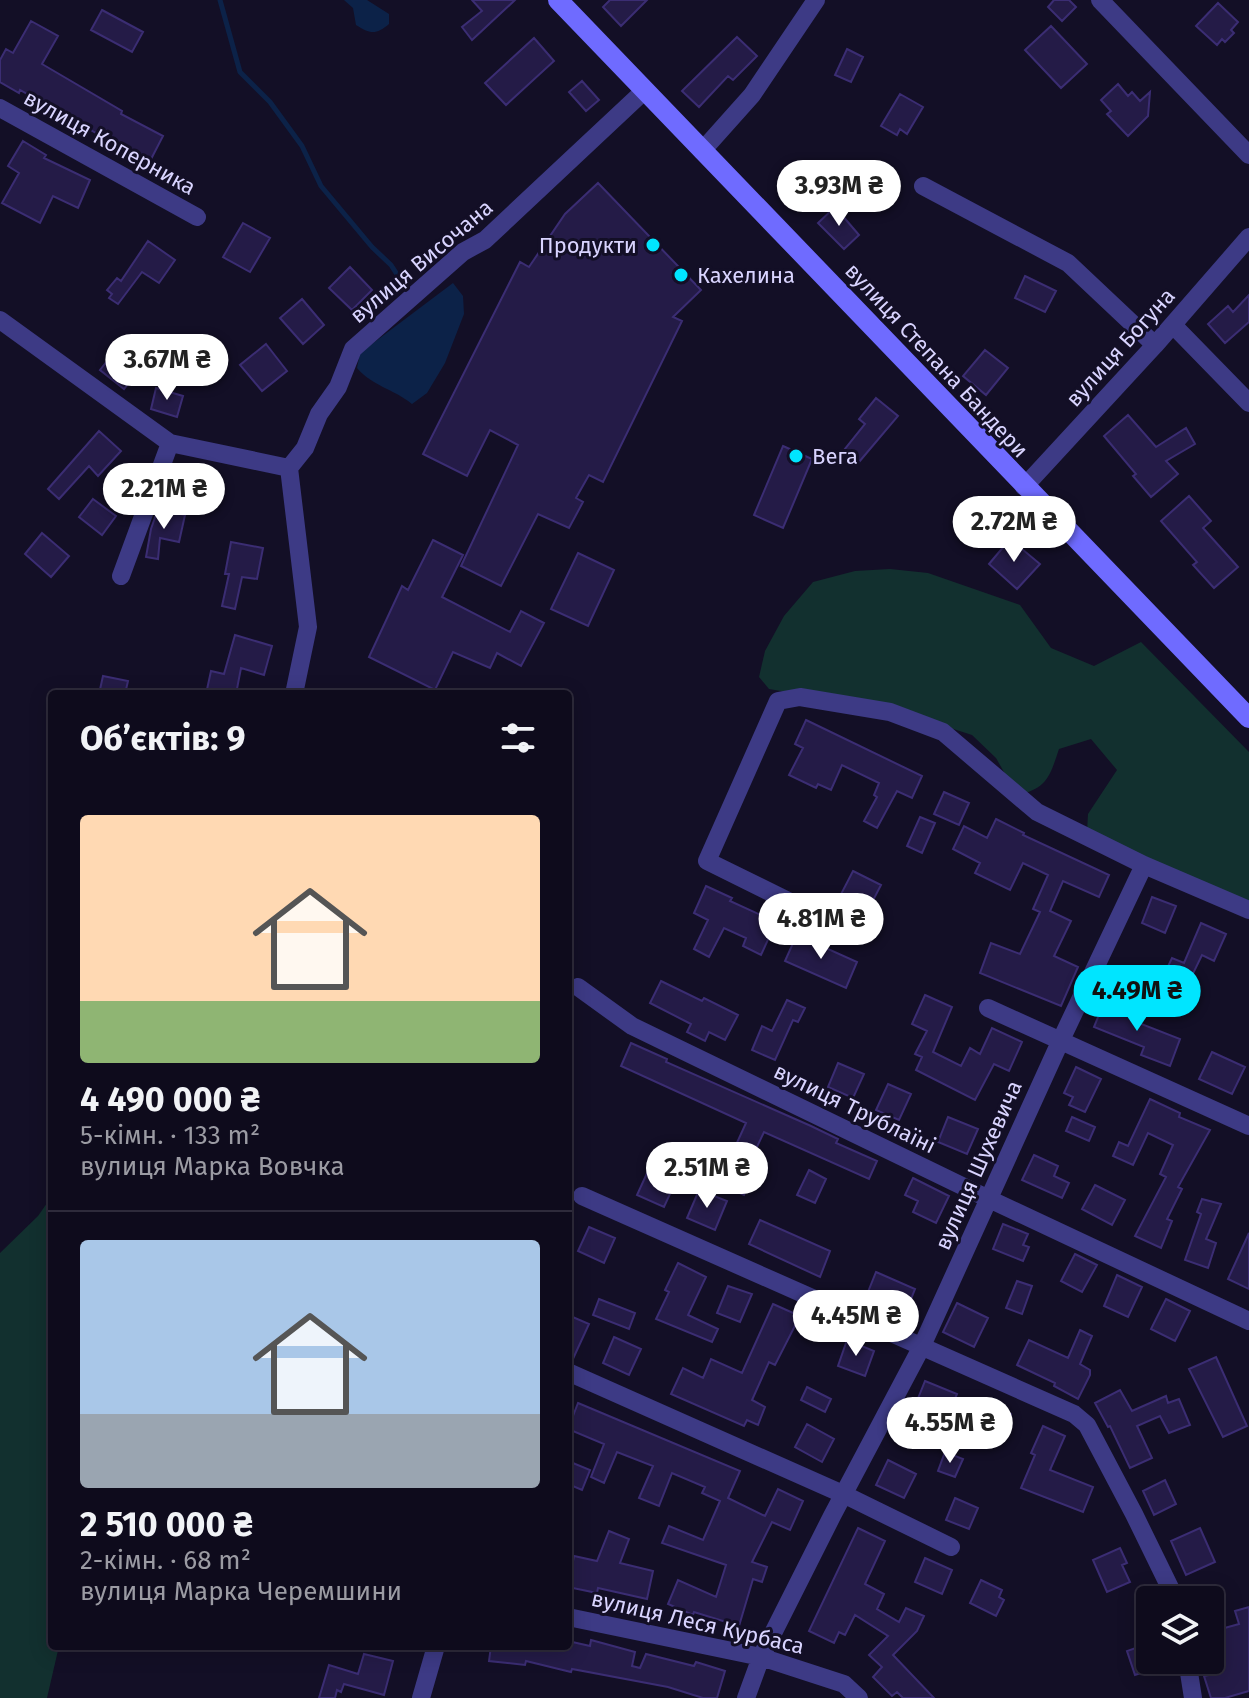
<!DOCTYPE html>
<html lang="uk">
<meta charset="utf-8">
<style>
body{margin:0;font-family:"Fira Sans",sans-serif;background:#1c1929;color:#f1f3f6;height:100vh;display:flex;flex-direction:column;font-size:30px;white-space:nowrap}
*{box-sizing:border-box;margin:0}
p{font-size:26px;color:#9b9ba3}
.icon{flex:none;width:44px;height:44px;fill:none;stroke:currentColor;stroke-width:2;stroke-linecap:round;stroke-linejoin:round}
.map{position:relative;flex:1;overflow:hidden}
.sheet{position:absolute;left:48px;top:690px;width:524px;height:960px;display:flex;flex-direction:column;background:#0e0b1c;border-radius:8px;box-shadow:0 4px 20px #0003,0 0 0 2px #2e2b3b}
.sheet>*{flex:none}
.tools{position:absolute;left:1136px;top:1586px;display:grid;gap:16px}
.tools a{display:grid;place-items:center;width:88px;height:88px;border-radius:8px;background:#0e0b1c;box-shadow:0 4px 20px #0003,0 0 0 2px #2e2b3b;font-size:40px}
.price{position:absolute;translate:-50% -68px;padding:0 18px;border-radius:28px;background:#fff;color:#222;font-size:26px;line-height:52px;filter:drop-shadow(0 2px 4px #0008)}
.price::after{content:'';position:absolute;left:50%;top:48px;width:24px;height:18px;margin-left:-12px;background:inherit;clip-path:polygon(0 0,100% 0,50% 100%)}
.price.selected{background:#00e5ff;color:#111}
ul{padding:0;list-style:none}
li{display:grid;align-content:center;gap:16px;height:424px;padding:0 32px}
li+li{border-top:2px solid #2e2b3b}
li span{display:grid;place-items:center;height:248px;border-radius:8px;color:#555}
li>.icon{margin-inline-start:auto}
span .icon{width:144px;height:144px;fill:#fffc;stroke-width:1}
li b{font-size:34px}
h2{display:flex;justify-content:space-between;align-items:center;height:96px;padding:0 32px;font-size:34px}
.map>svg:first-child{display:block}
.green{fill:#12302f}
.water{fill:#0c2248}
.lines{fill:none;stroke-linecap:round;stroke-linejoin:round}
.stream{stroke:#0c2248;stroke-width:5}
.building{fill:#241b47;stroke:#3b2d73;stroke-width:2}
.minor{stroke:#3d3a85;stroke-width:18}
.secondary{stroke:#6f6bff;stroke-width:20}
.poi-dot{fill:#00e5ff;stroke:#130f26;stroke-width:3}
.labels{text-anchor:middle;stroke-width:6;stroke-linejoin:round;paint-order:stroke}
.street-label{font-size:22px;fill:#d9d4ff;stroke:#130f26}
.poi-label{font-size:22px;fill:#d9d4ff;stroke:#130f26;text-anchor:start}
</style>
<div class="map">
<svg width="1249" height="1698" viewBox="0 0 1249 1698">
<rect width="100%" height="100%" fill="#130f26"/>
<path class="green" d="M 890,569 L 928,573 L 1020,605 L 1051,648 L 1094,666 L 1141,642 L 1249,752 L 1249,906 L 1087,832 L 1088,814 L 1117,770 L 1091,739 L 1059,749 C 1050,776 1047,789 1017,795 L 996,758 L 972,735 L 898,711 L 769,689 L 759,677 L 765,651 L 784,616 L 813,582 L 855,571 Z
M 52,1196 L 52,1646 L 59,1646 L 47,1698 L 0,1698 L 0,1253 L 38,1216 Z"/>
<path class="water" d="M 344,0 L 367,0 L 389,14 L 389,24 C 376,35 370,34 356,25 L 353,8 Z
M 453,283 L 463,296 L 464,314 L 445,363 L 427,393 L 412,404 C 394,389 372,386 357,368 L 360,353 Z"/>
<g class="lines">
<path class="stream" d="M 220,0 L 240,72 L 270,102 L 302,146 L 321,186 L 372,247 L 391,265 L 409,293"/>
</g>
<path class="building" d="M 472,0 L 515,0 L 472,40 L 462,27 L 482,11 Z
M 610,0 L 647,0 L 621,26 L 603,7 Z
M 1054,0 L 1069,0 L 1076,7 L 1062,21 L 1048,7 Z
M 1218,3 L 1238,22 L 1231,30 L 1234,33 L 1225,42 L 1222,39 L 1217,45 L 1196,26 Z
M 102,10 L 143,32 L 132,52 L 91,30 Z
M 31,21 L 58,36 L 42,64 L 122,111 L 121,114 L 163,136 L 149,163 L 20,90 L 19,93 L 0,82 L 0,60 L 6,49 L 13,53 Z
M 1051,26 L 1087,64 L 1061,88 L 1025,50 Z
M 737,37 L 757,56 L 733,80 L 728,76 L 699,107 L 682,91 Z
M 534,38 L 554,61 L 506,105 L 485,83 Z
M 847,49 L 863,57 L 851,82 L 835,75 Z
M 582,81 L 599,100 L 586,111 L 569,92 Z
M 1118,84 L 1128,96 L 1132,92 L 1140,101 L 1150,92 L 1148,116 L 1128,136 L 1107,114 L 1111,111 L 1101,100 Z
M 900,94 L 923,107 L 907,134 L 900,129 L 897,135 L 881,126 Z
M 23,141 L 46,155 L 44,158 L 90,180 L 78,208 L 53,196 L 40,223 L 2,203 L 19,173 L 8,166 Z
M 598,183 L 701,290 L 673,317 L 682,321 L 603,482 L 589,475 L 576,498 L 583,502 L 569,528 L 538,514 L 501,586 L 461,566 L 518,445 L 490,430 L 467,476 L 423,454 L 520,262 L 529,267 L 565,214 Z
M 835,207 L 859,235 L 844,249 L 818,223 Z
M 243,223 L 270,238 L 250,272 L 223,257 Z
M 148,241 L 175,260 L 159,283 L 142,272 L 118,304 L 109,298 L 112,294 L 107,290 L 117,278 L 121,281 Z
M 350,267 L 372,290 L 352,310 L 329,288 Z
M 1025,276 L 1056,291 L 1045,312 L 1015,298 Z
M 1249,295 L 1249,322 L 1225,343 L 1208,324 L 1228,306 L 1233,312 Z
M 302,299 L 324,325 L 303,344 L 280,318 Z
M 266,344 L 287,371 L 262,391 L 240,365 Z
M 985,350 L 1008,368 L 986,395 L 963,376 Z
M 115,351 L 139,370 L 124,389 L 100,370 Z
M 156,388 L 183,396 L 177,417 L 151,409 Z
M 876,398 L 898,416 L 859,462 L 844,450 L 865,424 L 859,419 Z
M 1128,415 L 1156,447 L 1186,428 L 1195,444 L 1166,461 L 1178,474 L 1151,497 L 1133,476 L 1136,474 L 1104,436 Z
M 99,431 L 121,451 L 98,476 L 89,466 L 59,499 L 48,489 Z
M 783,446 L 812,459 L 783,528 L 754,515 Z
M 1189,496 L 1211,521 L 1203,528 L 1238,567 L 1214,588 L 1193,565 L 1197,562 L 1161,521 Z
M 93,499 L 116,516 L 102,535 L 79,517 Z
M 158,509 L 185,515 L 179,542 L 160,538 L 158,559 L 146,557 L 151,529 Z
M 42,533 L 69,556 L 51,577 L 25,554 Z
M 1010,539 L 1040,564 L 1017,589 L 989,564 Z
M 433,540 L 463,555 L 442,597 L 510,632 L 521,611 L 544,623 L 521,666 L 497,653 L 490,668 L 453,652 L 435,690 L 369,657 L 402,586 L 408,590 Z
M 231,542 L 263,548 L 257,579 L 242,577 L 235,609 L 222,606 L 229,574 L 225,574 Z
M 578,553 L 614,570 L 588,626 L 551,609 Z
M 235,635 L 272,646 L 264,675 L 241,668 L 236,694 L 206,694 L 211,671 L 224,674 Z
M 103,676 L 128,681 L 125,694 L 99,694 Z
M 806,720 L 922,776 L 912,798 L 897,791 L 877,828 L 864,821 L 877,797 L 874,795 L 879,783 L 842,765 L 831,790 L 818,784 L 816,788 L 789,775 L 803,748 L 795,744 Z
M 944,792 L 969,803 L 959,825 L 934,814 Z
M 920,817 L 935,823 L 922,853 L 907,846 Z
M 996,819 L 1024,833 L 1023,835 L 1109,875 L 1099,897 L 1063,881 L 1050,911 L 1071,921 L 1054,956 L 1078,967 L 1061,1006 L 980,973 L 991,943 L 1020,954 L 1040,912 L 1033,909 L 1048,875 L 1023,863 L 1010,890 L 975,873 L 980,863 L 953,849 L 964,826 L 987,838 Z
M 853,871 L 881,885 L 867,912 L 839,898 Z
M 706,886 L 732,898 L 730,901 L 776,922 L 761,955 L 743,946 L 746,938 L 724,928 L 709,957 L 694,949 L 708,920 L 694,913 Z
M 1152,897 L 1176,906 L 1165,933 L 1142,923 Z
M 1201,923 L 1226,934 L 1214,961 L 1202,955 L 1185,990 L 1162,979 L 1172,958 L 1184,963 Z
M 798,932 L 820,942 L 819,945 L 857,962 L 846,988 L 785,961 Z
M 661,981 L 702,1001 L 704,998 L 738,1015 L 725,1040 L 709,1032 L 705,1041 L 687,1032 L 691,1024 L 650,1003 Z
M 925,995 L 952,1007 L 933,1052 L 961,1066 L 970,1048 L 980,1054 L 992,1028 L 1022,1042 L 1009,1071 L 994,1064 L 975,1100 L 916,1070 L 922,1057 L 915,1054 L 927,1031 L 912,1024 Z
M 787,1000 L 805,1008 L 798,1022 L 793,1020 L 775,1060 L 752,1050 L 762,1026 L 772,1031 Z
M 1105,1000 L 1134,1012 L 1131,1020 L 1180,1039 L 1170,1066 L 1141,1055 L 1144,1047 L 1094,1027 Z
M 631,1043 L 667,1059 L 666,1062 L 811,1126 L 838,1139 L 836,1143 L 877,1161 L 869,1179 L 764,1132 L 748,1166 L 730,1158 L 746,1123 L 621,1066 Z
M 1212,1052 L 1245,1067 L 1232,1094 L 1199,1079 Z
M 838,1063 L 864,1074 L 853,1098 L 828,1087 Z
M 1076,1067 L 1101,1079 L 1085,1112 L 1069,1105 L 1073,1097 L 1064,1093 Z
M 888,1084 L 911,1094 L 899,1120 L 876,1110 Z
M 1150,1099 L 1180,1113 L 1179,1117 L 1210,1130 L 1178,1187 L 1182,1189 L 1167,1219 L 1172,1221 L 1161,1248 L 1135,1236 L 1166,1177 L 1160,1174 L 1173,1145 L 1148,1133 L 1133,1165 L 1113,1156 L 1119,1142 L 1128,1146 Z
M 948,1117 L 978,1129 L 967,1154 L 938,1142 Z
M 1072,1117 L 1095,1127 L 1089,1141 L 1066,1131 Z
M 1034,1155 L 1058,1166 L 1054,1176 L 1069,1183 L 1062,1198 L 1022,1180 Z
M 735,1170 L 751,1177 L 744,1195 L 728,1188 Z
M 809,1170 L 826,1179 L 815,1203 L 797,1195 Z
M 648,1171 L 675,1183 L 664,1207 L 637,1195 Z
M 913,1178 L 949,1196 L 936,1223 L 913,1212 L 918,1201 L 905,1195 Z
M 1095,1185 L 1125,1200 L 1112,1225 L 1082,1209 Z
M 699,1190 L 727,1201 L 715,1230 L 687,1218 Z
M 1202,1199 L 1221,1204 L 1206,1239 L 1216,1243 L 1208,1268 L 1185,1260 L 1201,1214 L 1197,1212 Z
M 760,1220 L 830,1251 L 820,1277 L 749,1244 Z
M 1003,1224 L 1028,1234 L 1023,1245 L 1029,1247 L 1023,1261 L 993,1249 Z
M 589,1227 L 615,1238 L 604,1263 L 578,1251 Z
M 1249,1233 L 1249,1289 L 1228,1279 Z
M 1075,1254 L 1097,1265 L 1082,1292 L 1061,1281 Z
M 678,1263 L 706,1277 L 688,1315 L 718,1329 L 712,1342 L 656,1319 L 669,1292 L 665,1290 Z
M 876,1272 L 915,1289 L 901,1324 L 882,1316 L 886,1305 L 866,1297 Z
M 1117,1275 L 1142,1287 L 1128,1317 L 1104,1306 Z
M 1017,1281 L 1032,1286 L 1022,1314 L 1006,1308 Z
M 728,1286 L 752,1294 L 740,1322 L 717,1313 Z
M 599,1299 L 635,1313 L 629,1329 L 593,1315 Z
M 1166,1299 L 1190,1311 L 1175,1341 L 1151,1329 Z
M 957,1303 L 988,1318 L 974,1347 L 943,1332 Z
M 773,1304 L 800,1316 L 775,1365 L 769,1362 L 752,1400 L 765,1407 L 758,1425 L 747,1420 L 744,1426 L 671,1394 L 683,1368 L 703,1378 L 711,1359 L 742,1373 Z
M 568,1315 L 589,1324 L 572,1361 L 568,1360 Z
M 1080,1330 L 1092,1336 L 1080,1364 L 1090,1370 L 1090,1375 L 1078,1399 L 1054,1386 L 1055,1383 L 1017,1365 L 1029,1340 L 1068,1358 Z
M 614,1337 L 641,1349 L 629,1375 L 603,1363 Z
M 847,1340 L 874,1351 L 865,1376 L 838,1366 Z
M 1216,1357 L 1247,1426 L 1223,1437 L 1189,1369 Z
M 925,1381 L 957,1394 L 946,1419 L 915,1406 Z
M 807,1387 L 831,1399 L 825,1412 L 801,1400 Z
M 1120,1390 L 1132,1411 L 1166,1396 L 1168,1403 L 1179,1399 L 1190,1425 L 1169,1433 L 1160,1416 L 1137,1426 L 1152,1458 L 1130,1468 L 1110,1426 L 1108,1427 L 1095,1403 Z
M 578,1403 L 740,1471 L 728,1498 L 765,1516 L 778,1489 L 803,1501 L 790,1530 L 772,1522 L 752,1562 L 767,1567 L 762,1582 L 753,1579 L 739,1626 L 694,1612 L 693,1615 L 668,1604 L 678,1580 L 716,1597 L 726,1565 L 662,1543 L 669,1526 L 703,1540 L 720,1501 L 702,1493 L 705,1487 L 672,1473 L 659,1506 L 639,1498 L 653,1466 L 617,1452 L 604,1483 L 591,1477 L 604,1444 L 568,1429 Z
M 986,1403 L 1011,1414 L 1001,1438 L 975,1427 Z
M 807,1424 L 834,1439 L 822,1462 L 795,1447 Z
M 1043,1426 L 1065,1436 L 1050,1470 L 1093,1487 L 1083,1512 L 1021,1488 L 1035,1455 L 1031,1453 Z
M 945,1452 L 963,1459 L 955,1477 L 938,1471 Z
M 888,1460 L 916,1474 L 904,1498 L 876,1485 Z
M 568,1461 L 590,1470 L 582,1490 L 568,1484 Z
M 1165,1480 L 1176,1504 L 1154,1515 L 1143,1491 Z
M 955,1498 L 978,1508 L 969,1529 L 946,1520 Z
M 858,1528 L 885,1541 L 865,1584 L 884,1594 L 877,1609 L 899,1622 L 906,1608 L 924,1616 L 917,1631 L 893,1655 L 934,1698 L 903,1698 L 897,1692 L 892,1696 L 873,1677 L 882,1667 L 869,1655 L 888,1636 L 855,1615 L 845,1635 L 839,1632 L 834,1643 L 809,1631 Z
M 1200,1528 L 1215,1562 L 1186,1575 L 1171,1541 Z
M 609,1531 L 629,1539 L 620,1563 L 653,1571 L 647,1599 L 598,1588 L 597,1593 L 568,1587 L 574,1556 L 597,1561 Z
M 1120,1548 L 1127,1563 L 1122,1565 L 1130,1582 L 1107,1592 L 1093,1560 Z
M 925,1558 L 952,1570 L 942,1594 L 915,1582 Z
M 981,1580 L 1002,1590 L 999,1597 L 1004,1600 L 996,1616 L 970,1603 Z
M 1249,1607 L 1249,1691 L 1225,1698 L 1211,1698 L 1204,1676 L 1209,1675 L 1204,1660 L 1210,1660 L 1210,1632 L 1239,1624 L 1235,1611 Z
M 591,1640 L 635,1652 L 632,1666 L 640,1668 L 646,1654 L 694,1666 L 696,1662 L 725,1671 L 717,1698 L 703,1698 L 668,1687 L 572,1669 L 571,1672 L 526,1661 L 525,1665 L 489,1661 L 491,1646 L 568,1646 L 568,1641 L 590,1646 Z
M 1150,1643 L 1150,1670 L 1135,1675 L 1127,1651 Z
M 364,1654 L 393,1661 L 384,1695 L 344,1684 L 341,1692 L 337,1690 L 335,1698 L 319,1698 L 329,1665 L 358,1674 Z"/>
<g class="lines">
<path class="minor" d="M 1100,0 L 1249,155
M 0,108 L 197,217
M 702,151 L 752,95 L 816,0
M 923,186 L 1068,263 L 1155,345
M 0,320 L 170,443 L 289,468
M 1173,325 L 1249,403
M 1024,487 L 1155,345 L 1249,237
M 121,576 L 170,443
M 294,694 L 308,627 L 289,468 L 305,448 L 319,414 L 338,387 L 353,349 L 463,252 L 485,240 L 644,91
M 853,933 L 707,861 L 778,701 L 800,697 L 890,712 L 943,732 L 1037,812 L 1144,865 L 1249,910
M 578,987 L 632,1026 L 989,1199 L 1249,1321
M 988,1008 L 1249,1126
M 582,1196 L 1074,1414 L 1087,1425 L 1134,1514 L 1176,1600
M 568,1372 L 845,1495 L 951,1547
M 568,1617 L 761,1657 L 844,1684 L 859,1698
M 1187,1660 L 1193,1698
M 421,1698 L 436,1646
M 746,1698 L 761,1657 L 832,1516 L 921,1348 L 1060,1042 L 1144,865"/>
<path class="secondary" d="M 558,0 L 1249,718"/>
</g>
<g class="poi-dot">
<circle cx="653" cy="245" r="8"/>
<circle cx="681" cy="275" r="8"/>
<circle cx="796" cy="456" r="8"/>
</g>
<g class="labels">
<g class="street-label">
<text transform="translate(110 142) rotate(29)" y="8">вулиця Коперника</text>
<text transform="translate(421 261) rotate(-40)" y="8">вулиця Височана</text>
<text transform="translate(1120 347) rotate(-48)" y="8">вулиця Богуна</text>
<text transform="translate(937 360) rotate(47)" y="8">вулиця Степана Бандери</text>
<text transform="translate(855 1108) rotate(26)" y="8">вулиця Трублаїні</text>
<text transform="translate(978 1165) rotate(-66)" y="8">вулиця Шухевича</text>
<text transform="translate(698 1622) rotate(13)" y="8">вулиця Леся Курбаса</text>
</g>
<g class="poi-label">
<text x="637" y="253" text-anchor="end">Продукти</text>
<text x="697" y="283">Кахелина</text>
<text x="812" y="464">Вега</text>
</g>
</g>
</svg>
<div class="tools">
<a><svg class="icon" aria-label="layers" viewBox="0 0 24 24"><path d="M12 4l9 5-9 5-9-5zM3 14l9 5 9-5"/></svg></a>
</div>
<b class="price" style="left:839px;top:228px">3.93M ₴</b>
<b class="price" style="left:167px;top:402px">3.67M ₴</b>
<b class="price" style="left:164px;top:531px">2.21M ₴</b>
<b class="price" style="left:1014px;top:564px">2.72M ₴</b>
<b class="price" style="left:821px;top:961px">4.81M ₴</b>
<b class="price selected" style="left:1137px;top:1033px">4.49M ₴</b>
<b class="price" style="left:707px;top:1210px">2.51M ₴</b>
<b class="price" style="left:856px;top:1358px">4.45M ₴</b>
<b class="price" style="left:950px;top:1465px">4.55M ₴</b>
<section class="sheet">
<h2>Об’єктів: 9<svg class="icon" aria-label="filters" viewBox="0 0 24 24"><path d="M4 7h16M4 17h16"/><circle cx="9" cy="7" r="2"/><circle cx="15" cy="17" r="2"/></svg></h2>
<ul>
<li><span style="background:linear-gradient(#ffd9b3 75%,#8fb573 0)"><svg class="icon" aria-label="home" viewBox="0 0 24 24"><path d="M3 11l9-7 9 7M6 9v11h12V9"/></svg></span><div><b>4 490 000 ₴</b><p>5-кімн. · 133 m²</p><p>вулиця Марка Вовчка</p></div></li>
<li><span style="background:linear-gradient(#a9c7e8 70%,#9aa5b1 0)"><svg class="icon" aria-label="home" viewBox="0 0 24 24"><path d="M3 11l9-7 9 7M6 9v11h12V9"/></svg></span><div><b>2 510 000 ₴</b><p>2-кімн. · 68 m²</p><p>вулиця Марка Черемшини</p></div></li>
</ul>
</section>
</div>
